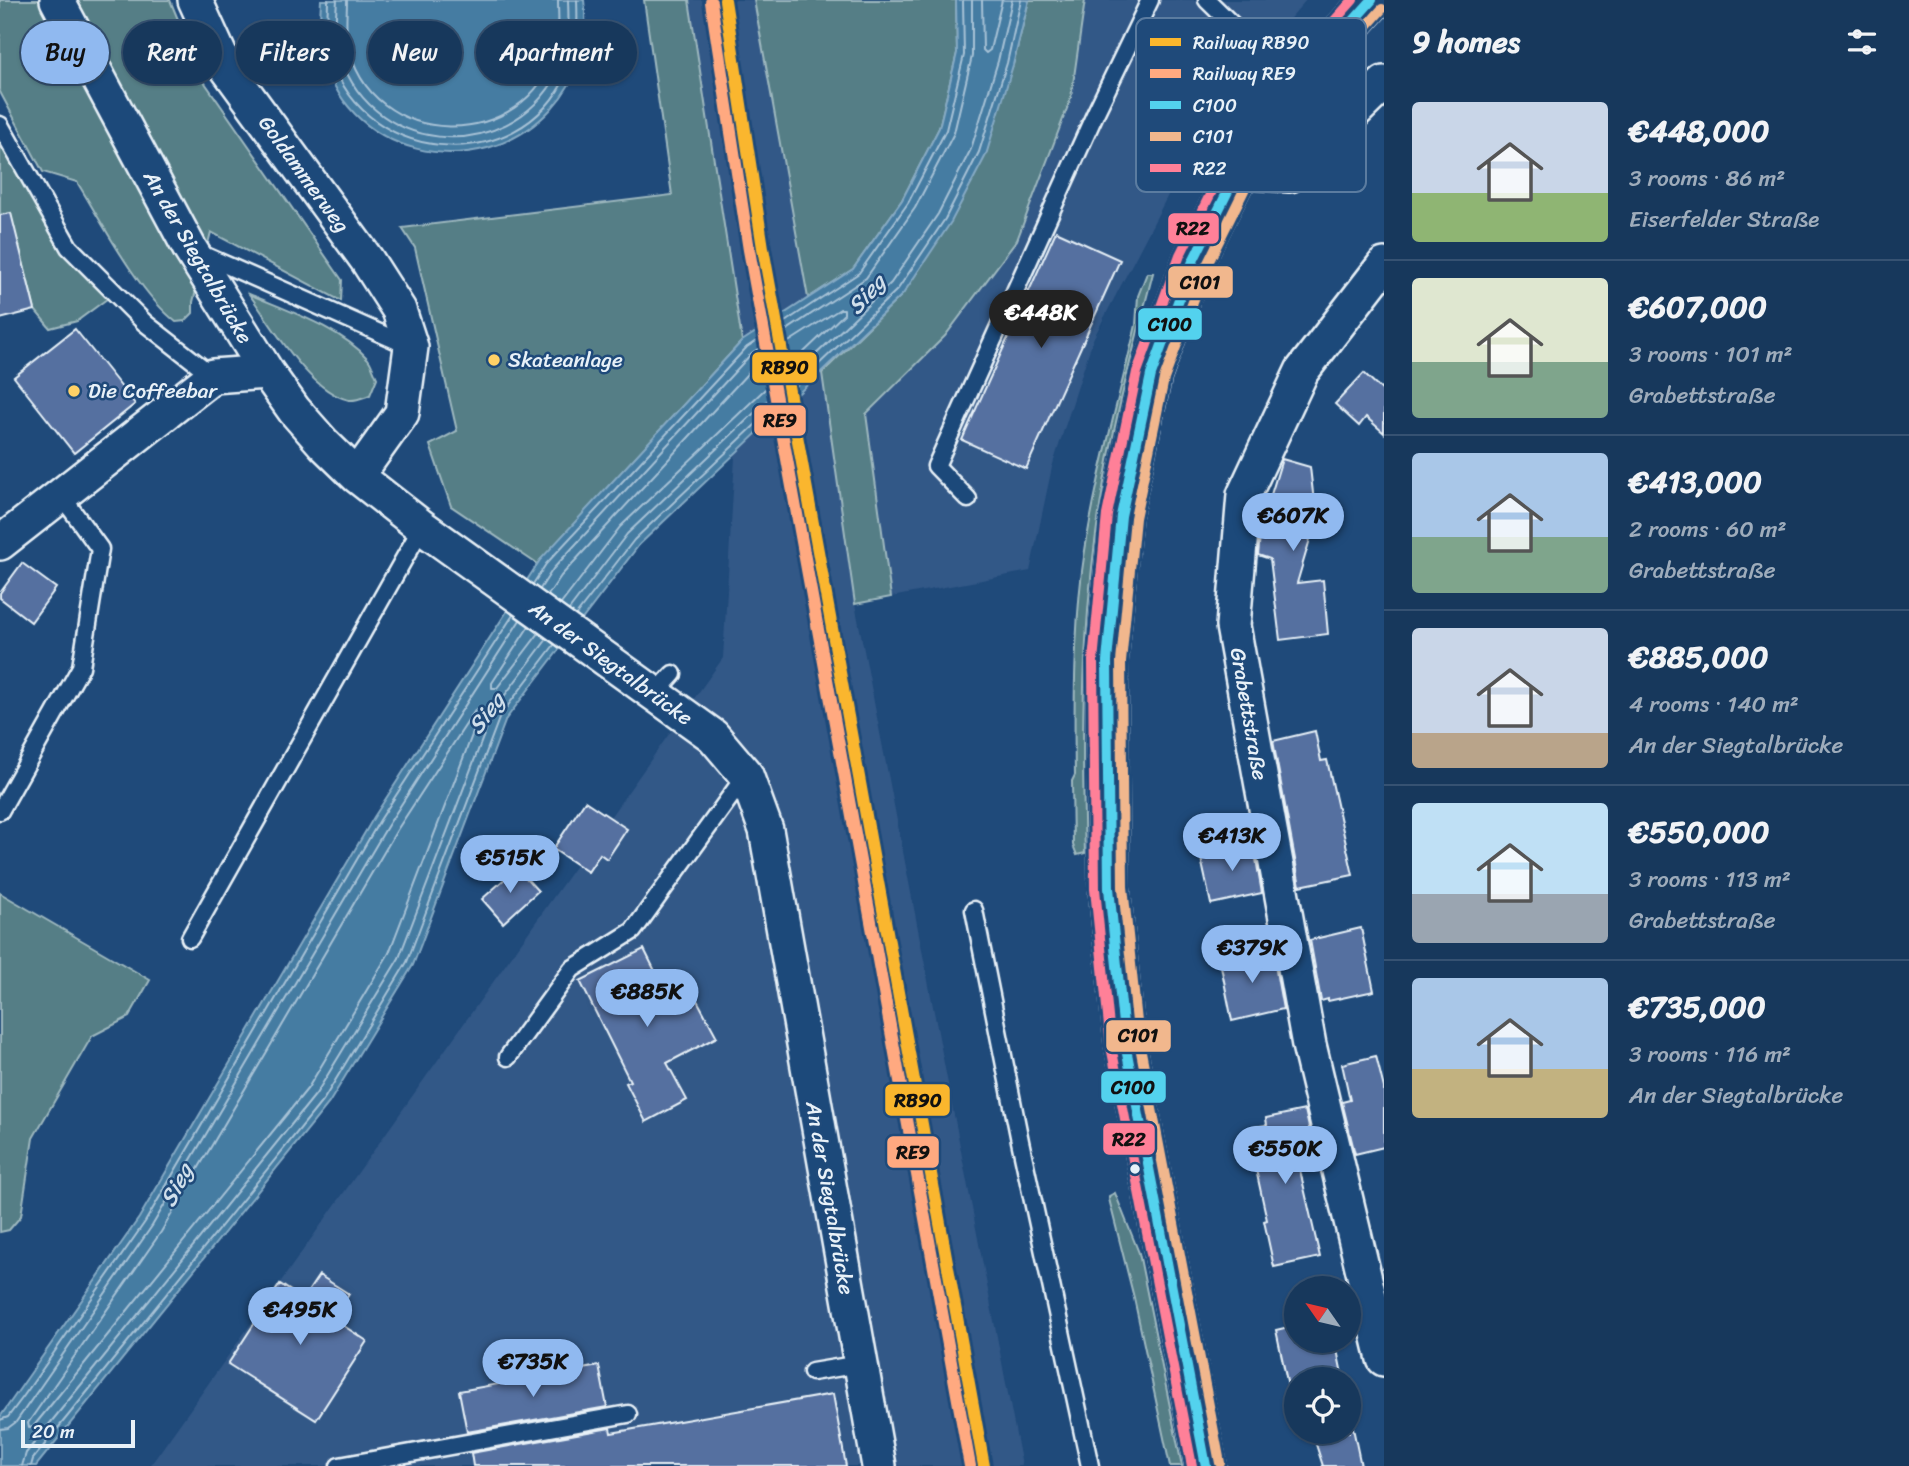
<!DOCTYPE html>
<meta charset="utf-8">
<style>
body{margin:0;font-family:Sriracha,sans-serif;background:#244365;color:#f1f3f6;height:100vh;display:flex;flex-direction:column;font-size:26px;white-space:nowrap}
*{box-sizing:border-box;margin:0}
p{font-size:23px;color:#9eacbb}
.icon{flex:none;width:38px;height:38px;fill:none;stroke:currentColor;stroke-width:2;stroke-linecap:round;stroke-linejoin:round}
.map{position:relative;flex:1;overflow:hidden}
.side{display:flex;flex-direction:column;background:#17385c;width:525px}
.side>*{flex:none}
.banner{position:absolute;left:21px;top:21px;width:665px;height:63px;display:flex;gap:14px}
.needle{width:46px;rotate:304deg}
.fabs{position:absolute;left:1284px;top:1276px;display:grid;gap:14px}
.fabs a{display:grid;place-items:center;width:77px;height:77px;border-radius:50%;background:#17385c;box-shadow:0 2px 5px #0004,0 0 0 2px #365272;font-size:35px}
.scale{position:absolute;left:21px;bottom:18px;width:114px;box-sizing:border-box;padding-left:7px;border:4px solid #e8f1f8;border-top:0;font-size:19px;line-height:24px;white-space:nowrap;color:#e8f1f8;-webkit-text-stroke:5px #1f4a7a;paint-order:stroke}
.price{position:absolute;translate:-50% -60px;padding:0 16px;border-radius:24px;background:#90b9f0;color:#111;font-size:23px;line-height:46px;filter:drop-shadow(0 2px 4px #0008)}
.price::after{content:'';position:absolute;left:50%;top:42px;width:21px;height:16px;margin-left:-10px;background:inherit;clip-path:polygon(0 0,100% 0,50% 100%)}
.price.on{background:#222;color:#fff}
ul{padding:0;list-style:none}
li{display:flex;align-items:center;gap:21px;height:175px;padding:0 28px}
li+li{border-top:2px solid #365272}
li span{display:grid;place-items:center;flex:none;width:196px;height:140px;border-radius:7px;color:#555}
li>.icon{margin-inline-start:auto}
span .icon{width:84px;height:84px;fill:#fffc;stroke-width:1}
li b{font-size:30px}
h2{display:flex;justify-content:space-between;align-items:center;height:84px;padding:0 28px;font-size:30px}
.chip{padding:0 24px;border-radius:32px;background:#17385c;box-shadow:0 2px 5px #0004,0 0 0 2px #365272;font-size:24px;line-height:63px}
.chip.on{background:#90b9f0;color:#111}
main{display:flex;flex:1;min-height:0}
.map>svg:first-child{display:block}
.built{fill:#335887}
.green{fill:#547e86;stroke:#9eb8bf;stroke-width:2}
.water{fill:#457ba2;stroke:#86aac4;stroke-width:2}
.lines{fill:none;stroke-linecap:round;stroke-linejoin:round}
.shore{stroke:#a7c2d6;stroke-width:2}
.building{fill:#5470a0;stroke:#e8f1f8;stroke-width:2}
.lane-casing{stroke:#e8f1f8;stroke-width:21}
.street-casing{stroke:#e8f1f8;stroke-width:38}
.secondary-casing{stroke:#e8f1f8;stroke-width:44}
.lane{stroke:#1f4a7a;stroke-width:16}
.street{stroke:#1f4a7a;stroke-width:33}
.secondary{stroke:#1f4a7a;stroke-width:38}
.bus-1-casing{stroke:#1f4a7a;stroke-width:16}
.bus-2-casing{stroke:#1f4a7a;stroke-width:16}
.bus-3-casing{stroke:#1f4a7a;stroke-width:16}
.bus-1{stroke:#53d2ee;stroke-width:10}
.bus-2{stroke:#f1b78d;stroke-width:10}
.bus-3{stroke:#ff8098;stroke-width:10}
.rail-1-casing{stroke:#1f4a7a;stroke-width:18}
.rail-2-casing{stroke:#1f4a7a;stroke-width:18}
.rail-1{stroke:#fab62d;stroke-width:12}
.rail-2{stroke:#ffa980;stroke-width:12}
.poi-dot{fill:#ffd166;stroke:#1f4a7a;stroke-width:2.5}
.bus-dot{fill:#e8f1f8;stroke:#1f4a7a;stroke-width:2.5}
.labels{text-anchor:middle;stroke-width:5;stroke-linejoin:round;paint-order:stroke}
.street-label{font-size:21px;fill:#e8f1f8;stroke:#1f4a7a}
.poi-label{font-size:21px;fill:#e8f1f8;stroke:#1f4a7a;text-anchor:start}
.water-label{font-size:23px;font-style:italic;fill:#d0dfeb;stroke:#1f4a7a}
.key{fill:#1f4a7a;stroke:#5b7ca0;stroke-width:2}
.key-label{font-size:19px;fill:#e8f1f8}
.line-badge{stroke:#1f4a7a;stroke-width:2.5}
.pale-badge-label{font-size:19px;text-anchor:middle;font-weight:bold;fill:#111}
</style>
<main>
<div class="map">
<svg width="1384" height="1466" viewBox="0 0 1384 1466">
<rect width="100%" height="100%" fill="#1f4a7a"/>
<filter id="ink" filterUnits="userSpaceOnUse"><feTurbulence type="fractalNoise" baseFrequency=".0143" numOctaves="2"/><feDisplacementMap in="SourceGraphic" scale="14" xChannelSelector="R" yChannelSelector="G"/><feConvolveMatrix kernelMatrix="1 2 1 2 8 2 1 2 1" color-interpolation-filters="sRGB"/></filter>
<g filter="url(#ink)">
<path class="built" d="M 689,0 L 754,0 L 822,373 L 855,604 L 1022,1466 L 150,1466 L 723,658 L 742,341 Z
M 1085,0 L 1306,0 L 1216,103 L 1093,339 L 1052,467 L 1030,571 L 891,597 L 866,414 L 945,336 L 1017,240 L 1071,98 Z"/>
<path class="green" d="M 0,0 L 170,0 L 203,80 L 342,280 L 341,301 L 211,232 L 193,302 L 193,313 L 185,321 L 176,322 C 138,292 103,224 77,182 L 43,172 L 0,92 Z
M 644,0 L 689,0 L 742,341 L 537,564 L 451,506 L 430,445 L 457,431 L 415,248 L 402,228 L 672,195 Z
M 754,0 L 956,0 L 957,53 L 939,128 L 902,200 L 853,269 L 808,298 Z
M 1029,0 L 1085,0 L 1071,98 L 1017,240 L 945,336 L 866,414 L 891,597 L 855,604 L 822,373 L 903,294 L 1013,65 Z
M 0,125 L 69,247 L 115,293 L 77,321 L 50,328 L 35,310 L 18,241 L 8,243 L 0,212 Z
M 1147,273 L 1153,273 C 1133,350 1112,427 1100,507 C 1082,621 1081,738 1085,853 L 1077,855 L 1073,845 L 1072,781 L 1075,775 C 1074,707 1074,638 1082,571 C 1093,488 1117,406 1136,325 L 1138,296 Z
M 249,294 C 286,310 341,328 368,359 C 372,364 374,372 377,378 L 370,395 C 364,397 356,401 349,400 C 309,392 273,326 249,294 Z
M 0,893 L 150,980 L 129,1017 L 92,1036 L 33,1138 L 21,1216 L 9,1230 L 0,1232 Z
M 1115,1193 L 1139,1253 L 1182,1466 L 1170,1466 L 1134,1298 L 1109,1199 L 1109,1196 Z"/>
<path class="water" d="M 321,0 L 584,0 C 589,40 579,79 551,109 C 479,188 340,156 322,48 C 319,32 320,16 321,0 Z
M 956,0 L 1029,0 L 1013,65 L 986,155 L 951,222 L 903,294 L 639,545 L 506,719 L 413,965 L 329,1103 L 36,1466 L 0,1466 L 0,1417 L 139,1218 L 374,817 L 540,560 L 742,341 L 853,269 L 902,200 L 939,128 L 957,53 Z"/>
<g class="lines">
<path class="shore" d="M 328,0 C 328,16 325,32 329,48 C 353,164 520,182 567,73 C 578,49 578,26 577,0
M 337,0 C 336,16 334,32 338,48 C 364,155 507,169 558,73 C 570,50 569,25 568,0
M 347,0 C 347,15 345,28 348,43 C 368,152 528,155 556,48 C 560,32 558,16 558,0
M 982,0 L 983,50 L 986,53 L 990,50 L 1002,0
M 533,584 L 546,564 L 747,347 L 859,273 L 908,203 L 946,130 L 964,55 L 963,0
M 540,589 L 553,569 L 752,353 L 866,278 L 915,208 L 954,133 L 972,56 L 972,0
M 548,595 L 561,576 L 759,361 L 840,309 L 844,309 L 844,314 L 620,527 L 561,604
M 569,610 L 627,534 L 891,283 L 938,214 L 971,149 L 998,61 L 1012,0
M 576,615 L 634,540 L 898,289 L 945,219 L 979,152 L 1007,63 L 1021,0
M 529,626 L 492,683 L 492,688 L 497,688 L 539,633
M 476,709 L 479,710 L 480,714 L 389,953 L 308,1088 L 33,1427 L 29,1428 L 28,1423 L 161,1232 L 397,830 Z
M 0,1420 L 8,1417 L 23,1397 L 145,1222 L 380,820 L 513,615
M 0,1429 L 8,1428 L 16,1422 L 152,1226 L 388,825 L 520,620
M 22,1466 L 26,1453 L 316,1094 L 399,958 L 493,711 L 547,639
M 31,1466 L 33,1459 L 324,1099 L 407,962 L 500,716 L 554,645"/>
</g>
<path class="building" d="M 11,213 L 35,310 L 0,319 L 0,215 Z
M 1056,231 L 1120,260 L 1026,469 L 962,440 Z
M 75,329 L 135,404 L 74,453 L 14,377 Z
M 1364,373 L 1384,392 L 1384,433 L 1366,417 L 1359,426 L 1335,404 Z
M 1282,459 L 1310,467 L 1316,519 L 1297,583 L 1323,580 L 1328,634 L 1280,640 L 1270,559 L 1258,555 L 1261,527 Z
M 22,563 L 56,588 L 31,622 L 0,598 L 0,593 Z
M 1315,731 L 1321,761 L 1327,760 L 1353,875 L 1300,886 L 1273,741 Z
M 585,801 L 627,829 L 607,859 L 600,854 L 588,872 L 553,849 Z
M 1253,842 L 1262,893 L 1211,904 L 1200,854 Z
M 517,868 L 538,891 L 503,923 L 482,899 Z
M 1361,928 L 1374,991 L 1328,1001 L 1328,999 L 1321,1001 L 1310,940 Z
M 644,949 L 671,1003 L 692,991 L 717,1037 L 667,1063 L 687,1100 L 646,1122 L 626,1083 L 630,1081 L 580,981 Z
M 1272,949 L 1283,1009 L 1232,1021 L 1220,961 Z
M 1376,1056 L 1384,1088 L 1384,1147 L 1355,1154 L 1342,1102 L 1350,1100 L 1342,1064 Z
M 1305,1110 L 1317,1162 L 1299,1166 L 1320,1257 L 1274,1267 L 1264,1221 L 1267,1220 L 1248,1133 L 1253,1133 L 1252,1127 L 1267,1125 L 1266,1118 Z
M 319,1275 L 349,1294 L 333,1319 L 367,1341 L 316,1420 L 228,1364 L 280,1284 L 303,1299 Z
M 1297,1325 L 1297,1340 L 1335,1340 L 1343,1379 L 1297,1379 L 1297,1408 L 1293,1409 L 1276,1330 Z
M 599,1366 L 607,1407 L 467,1432 L 459,1391 Z
M 833,1394 L 846,1466 L 473,1466 L 471,1453 L 610,1428 L 611,1433 Z
M 1349,1409 L 1361,1466 L 1323,1466 L 1312,1432 L 1349,1432 Z"/>
<g class="lines">
<defs>
<path id="lane" d="M 1207,0 L 1295,86
M 0,125 L 69,247 L 145,323 L 213,376
M 199,253 L 409,346
M 968,499 L 936,466 L 1096,112 L 1150,0
M 655,694 L 673,674
M 0,811 L 81,667 L 100,549 L 61,495
M 974,910 L 1020,1141 L 1090,1466
M 190,938 L 422,527
M 508,1057 L 572,969 L 633,931 L 746,775
M 812,1372 L 860,1364
M 339,1466 L 628,1414"/>
<path id="street" d="M 57,0 L 190,249 L 267,372 L 294,410 L 324,444 L 357,476 L 422,527 L 713,736 L 746,775 L 766,830 L 879,1466
M 195,0 L 224,64 L 367,260 L 399,310 L 411,347 L 402,413 L 357,476
M 1238,171 L 1290,175 L 1384,83
M 1384,265 L 1302,371 L 1244,495 L 1233,626 L 1309,1045 L 1384,1359
M 0,543 L 213,376 L 267,372"/>
<path id="secondary" d="M 1206,1466 L 1125,1043 L 1109,888 L 1107,661 L 1121,516 L 1151,375 L 1193,261 L 1238,171 L 1295,86 L 1372,0"/>
</defs>
<use href="#lane" class="lane-casing"/>
<use href="#street" class="street-casing"/>
<use href="#secondary" class="secondary-casing"/>
<use href="#lane" class="lane"/>
<use href="#street" class="street"/>
<use href="#secondary" class="secondary"/>
<defs>
<path id="bus-1" d="M 1206,1466 L 1125,1043 L 1109,888 L 1107,661 L 1121,516 L 1151,375 L 1193,261 L 1238,171 L 1295,86 L 1372,0"/>
<path id="bus-2" d="M 1220,1463 L 1139,1041 L 1123,887 L 1121,662 L 1135,518 L 1164,379 L 1206,267 L 1250,178 L 1306,95 L 1382,9"/>
<path id="bus-3" d="M 1192,1466 L 1111,1046 L 1095,889 L 1093,661 L 1107,515 L 1137,372 L 1180,255 L 1226,163 L 1283,78 L 1353,0"/>
</defs>
<use href="#bus-1" class="bus-1-casing"/>
<use href="#bus-2" class="bus-2-casing"/>
<use href="#bus-3" class="bus-3-casing"/>
<use href="#bus-1" class="bus-1"/>
<use href="#bus-2" class="bus-2"/>
<use href="#bus-3" class="bus-3"/>
<defs>
<path id="rail-1" d="M 725,0 L 763,248 L 984,1466"/>
<path id="rail-2" d="M 711,2 L 749,250 L 970,1466"/>
</defs>
<use href="#rail-1" class="rail-1-casing"/>
<use href="#rail-2" class="rail-2-casing"/>
<use href="#rail-1" class="rail-1"/>
<use href="#rail-2" class="rail-2"/>
</g>
</g>
<g class="poi-dot">
<circle cx="494" cy="360" r="7"/>
<circle cx="74" cy="391" r="7"/>
</g>
<circle class="bus-dot" cx="1135" cy="1169" r="6"/>
<g class="labels">
<g class="street-label">
<text transform="translate(304 174) rotate(54)" y="7">Goldammerweg</text>
<text transform="translate(198 257) rotate(60)" y="7">An der Siegtalbrücke</text>
<text transform="translate(611 663) rotate(36)" y="7">An der Siegtalbrücke</text>
<text transform="translate(1249 714) rotate(80)" y="7">Grabettstraße</text>
<text transform="translate(830 1198) rotate(80)" y="7">An der Siegtalbrücke</text>
</g>
<g class="poi-label">
<text x="508" y="367">Skateanlage</text>
<text x="88" y="398">Die Coffeebar</text>
</g>
<g class="water-label">
<text transform="translate(866 294) rotate(-48)" y="8">Sieg</text>
<text transform="translate(486 713) rotate(-53)" y="8">Sieg</text>
<text transform="translate(176 1185) rotate(-63)" y="8">Sieg</text>
</g>
</g>
<rect x="1136" y="18" width="230" height="174" rx="10" class="key"/>
<rect x="1150" y="38" width="31" height="8" fill="#fab62d"/>
<rect x="1150" y="69" width="31" height="9" fill="#ffa980"/>
<rect x="1150" y="101" width="31" height="8" fill="#53d2ee"/>
<rect x="1150" y="132" width="31" height="9" fill="#f1b78d"/>
<rect x="1150" y="164" width="31" height="8" fill="#ff8098"/>
<g class="key-label">
<text x="1193" y="49">Railway RB90</text>
<text x="1193" y="80">Railway RE9</text>
<text x="1193" y="112">C100</text>
<text x="1193" y="143">C101</text>
<text x="1193" y="175">R22</text>
</g>
<g class="line-badge">
<rect x="1167" y="212" width="53" height="33" rx="7" fill="#ff8098"/>
<rect x="1167" y="265" width="67" height="34" rx="7" fill="#f1b78d"/>
<rect x="1137" y="307" width="66" height="34" rx="7" fill="#53d2ee"/>
<rect x="751" y="351" width="67" height="33" rx="7" fill="#fab62d"/>
<rect x="753" y="404" width="54" height="33" rx="7" fill="#ffa980"/>
<rect x="1105" y="1019" width="67" height="34" rx="7" fill="#f1b78d"/>
<rect x="1100" y="1070" width="67" height="34" rx="7" fill="#53d2ee"/>
<rect x="884" y="1083" width="67" height="34" rx="7" fill="#fab62d"/>
<rect x="1102" y="1122" width="54" height="34" rx="7" fill="#ff8098"/>
<rect x="886" y="1135" width="54" height="34" rx="7" fill="#ffa980"/>
</g>
<g class="pale-badge-label">
<text x="1193" y="235">R22</text>
<text x="1200" y="289">C101</text>
<text x="1170" y="331">C100</text>
<text x="785" y="374">RB90</text>
<text x="780" y="427">RE9</text>
<text x="1138" y="1042">C101</text>
<text x="1133" y="1094">C100</text>
<text x="918" y="1107">RB90</text>
<text x="1129" y="1146">R22</text>
<text x="913" y="1159">RE9</text>
</g>
</svg>
<div class="fabs">
<a><svg class="needle" viewBox="-14 -14 28 28"><path d="M0-13l5 13h-10z" fill="#e53935"/><path d="M0 13l5-13h-10z" fill="#9eacbb"/></svg></a>
<a><svg class="icon" aria-label="locate" viewBox="0 0 24 24"><circle cx="12" cy="12" r="6"/><path d="M12 2v4M12 18v4M2 12h4M18 12h4"/></svg></a>
</div>
<div class="scale">20 m</div>
<b class="price on" style="left:1041px;top:350px">€448K</b>
<b class="price" style="left:1293px;top:553px">€607K</b>
<b class="price" style="left:1232px;top:873px">€413K</b>
<b class="price" style="left:510px;top:895px">€515K</b>
<b class="price" style="left:1252px;top:985px">€379K</b>
<b class="price" style="left:647px;top:1029px">€885K</b>
<b class="price" style="left:1285px;top:1186px">€550K</b>
<b class="price" style="left:300px;top:1347px">€495K</b>
<b class="price" style="left:533px;top:1399px">€735K</b>
<div class="banner">
<a class="chip on">Buy</a>
<a class="chip">Rent</a>
<a class="chip">Filters</a>
<a class="chip">New</a>
<a class="chip">Apartment</a>
</div>
</div>
<section class="side">
<h2>9 homes<svg class="icon" aria-label="filters" viewBox="0 0 24 24"><path d="M4 7h16M4 17h16"/><circle cx="9" cy="7" r="2"/><circle cx="15" cy="17" r="2"/></svg></h2>
<ul>
<li><span style="background:linear-gradient(#c9d6e8 65%,#8fb573 0)"><svg class="icon" aria-label="home" viewBox="0 0 24 24"><path d="M3 11l9-7 9 7M6 9v11h12V9"/></svg></span><div><b>€448,000</b><p>3 rooms · 86 m²</p><p>Eiserfelder Straße</p></div></li>
<li><span style="background:linear-gradient(#dfe7d0 60%,#7fa58c 0)"><svg class="icon" aria-label="home" viewBox="0 0 24 24"><path d="M3 11l9-7 9 7M6 9v11h12V9"/></svg></span><div><b>€607,000</b><p>3 rooms · 101 m²</p><p>Grabettstraße</p></div></li>
<li><span style="background:linear-gradient(#a9c7e8 60%,#7fa58c 0)"><svg class="icon" aria-label="home" viewBox="0 0 24 24"><path d="M3 11l9-7 9 7M6 9v11h12V9"/></svg></span><div><b>€413,000</b><p>2 rooms · 60 m²</p><p>Grabettstraße</p></div></li>
<li><span style="background:linear-gradient(#c9d6e8 75%,#b9a48a 0)"><svg class="icon" aria-label="home" viewBox="0 0 24 24"><path d="M3 11l9-7 9 7M6 9v11h12V9"/></svg></span><div><b>€885,000</b><p>4 rooms · 140 m²</p><p>An der Siegtalbrücke</p></div></li>
<li><span style="background:linear-gradient(#bfe0f5 65%,#9aa5b1 0)"><svg class="icon" aria-label="home" viewBox="0 0 24 24"><path d="M3 11l9-7 9 7M6 9v11h12V9"/></svg></span><div><b>€550,000</b><p>3 rooms · 113 m²</p><p>Grabettstraße</p></div></li>
<li><span style="background:linear-gradient(#a9c7e8 65%,#c2b280 0)"><svg class="icon" aria-label="home" viewBox="0 0 24 24"><path d="M3 11l9-7 9 7M6 9v11h12V9"/></svg></span><div><b>€735,000</b><p>3 rooms · 116 m²</p><p>An der Siegtalbrücke</p></div></li>
</ul>
</section>
</main>
